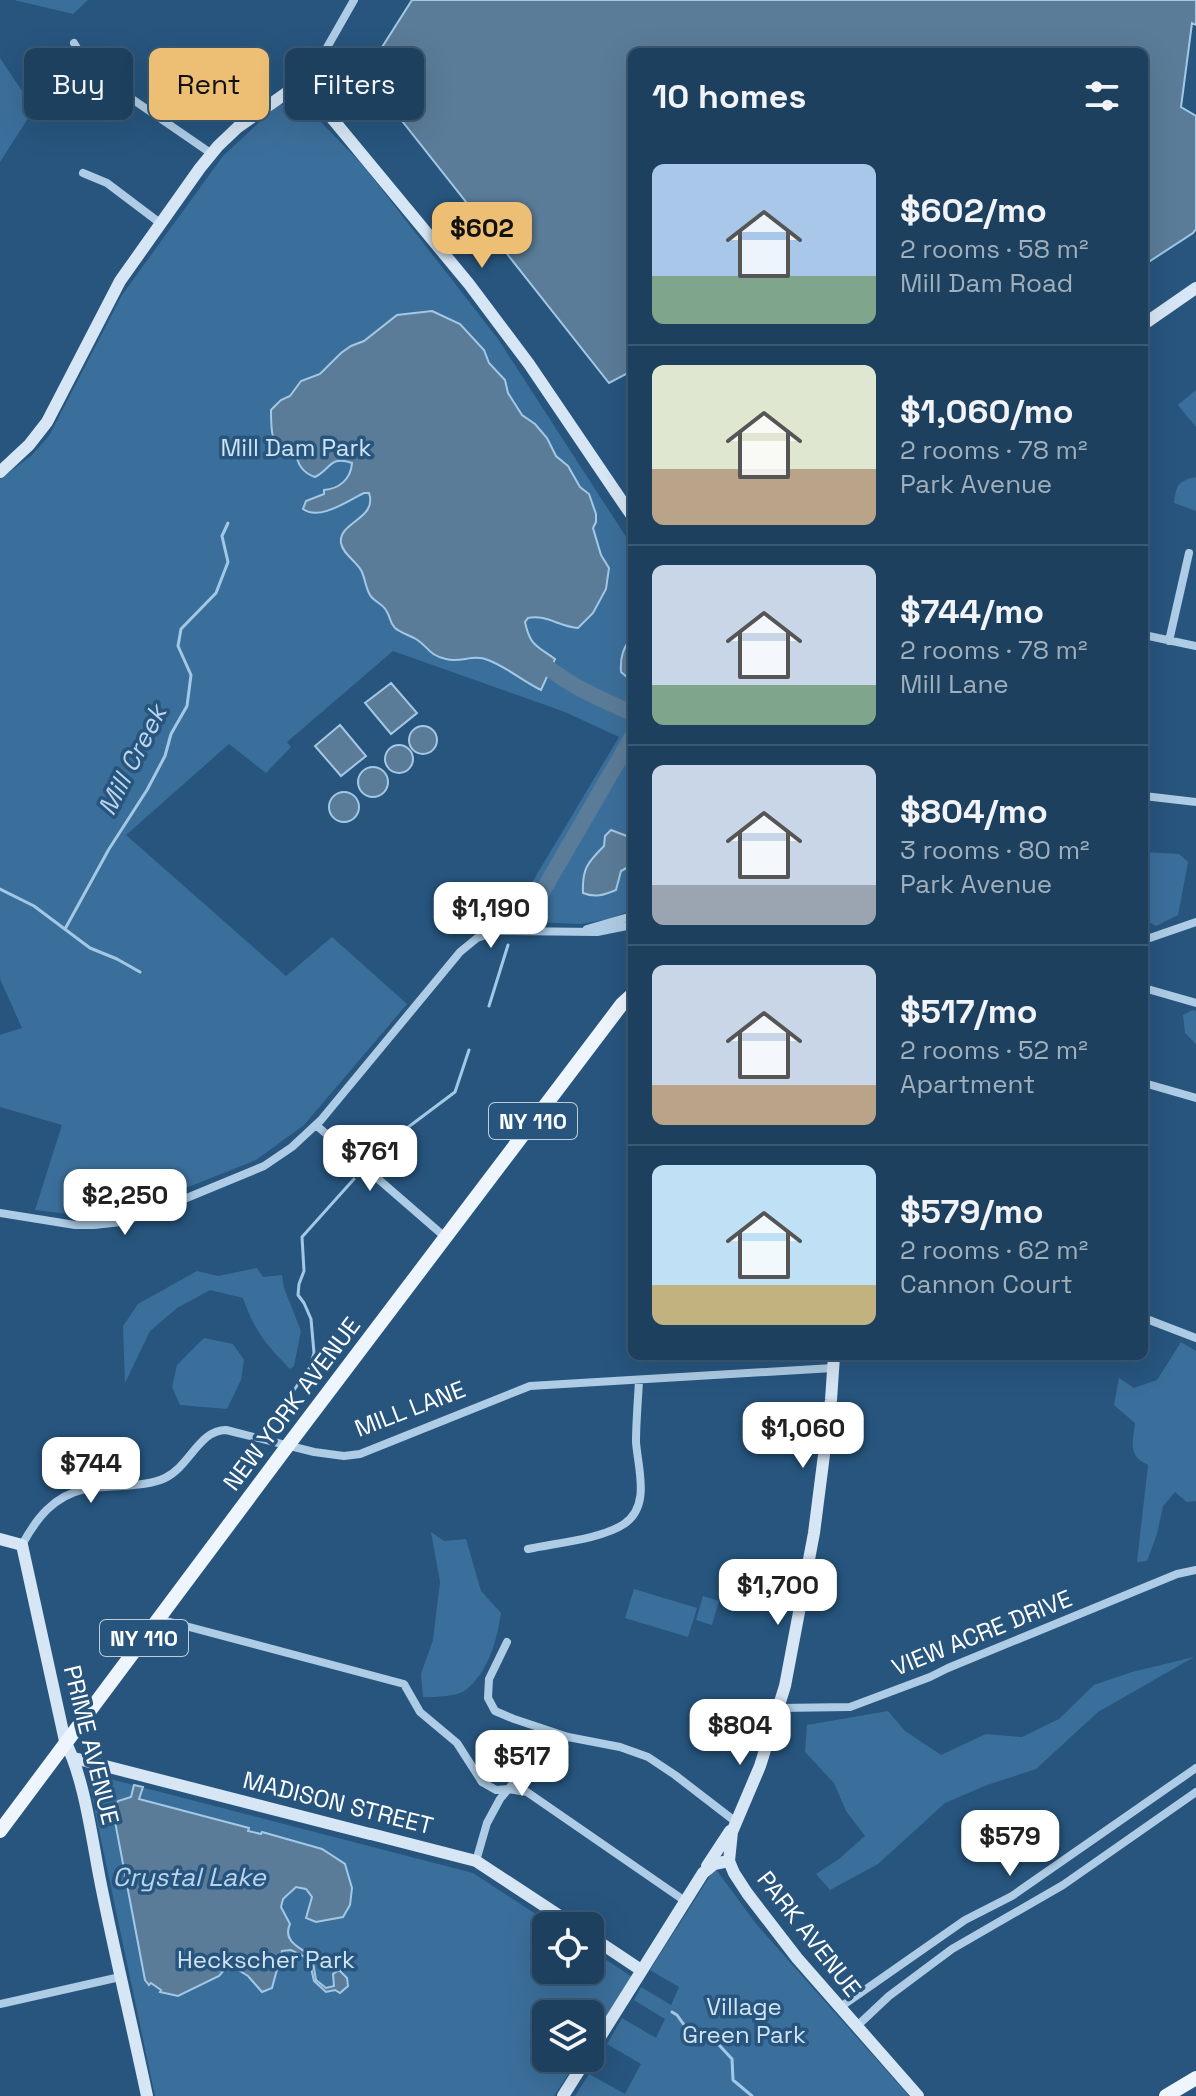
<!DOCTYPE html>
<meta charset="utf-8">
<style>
body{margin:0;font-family:"Space Grotesk",sans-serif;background:#2a4b67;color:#f1f3f6;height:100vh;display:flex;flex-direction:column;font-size:30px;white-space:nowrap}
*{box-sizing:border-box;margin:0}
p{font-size:26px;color:#a0afbc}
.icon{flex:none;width:44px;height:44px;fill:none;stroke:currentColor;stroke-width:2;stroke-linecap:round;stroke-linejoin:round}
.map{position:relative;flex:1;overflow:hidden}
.side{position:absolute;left:628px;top:48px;width:520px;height:1312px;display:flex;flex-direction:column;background:#1d405e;border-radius:12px;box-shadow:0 8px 32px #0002,0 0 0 2px #3b5973}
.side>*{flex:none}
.top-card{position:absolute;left:24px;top:48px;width:484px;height:72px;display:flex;gap:16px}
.controls{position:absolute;left:532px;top:1912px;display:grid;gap:16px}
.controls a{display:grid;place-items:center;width:72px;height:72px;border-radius:12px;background:#1d405e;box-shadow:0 8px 32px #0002,0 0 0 2px #3b5973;font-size:40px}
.price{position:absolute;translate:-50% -68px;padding:0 18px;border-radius:16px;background:#fff;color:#222;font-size:26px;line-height:52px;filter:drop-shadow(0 2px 4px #0008)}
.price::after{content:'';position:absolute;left:50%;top:48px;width:24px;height:18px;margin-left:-12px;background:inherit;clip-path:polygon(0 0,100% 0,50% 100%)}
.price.current{background:#edbf74;color:#111}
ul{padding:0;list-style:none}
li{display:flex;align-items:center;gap:24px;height:200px;padding:0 24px}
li+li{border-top:2px solid #3b5973}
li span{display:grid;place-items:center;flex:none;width:224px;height:160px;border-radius:12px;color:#555}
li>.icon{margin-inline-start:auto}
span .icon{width:96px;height:96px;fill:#fffc;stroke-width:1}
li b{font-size:34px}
h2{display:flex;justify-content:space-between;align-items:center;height:96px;padding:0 24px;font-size:34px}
.tag{padding:0 28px;border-radius:12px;background:#1d405e;box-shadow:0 8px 32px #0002,0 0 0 2px #3b5973;font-size:28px;line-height:72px}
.tag.current{background:#edbf74;color:#111}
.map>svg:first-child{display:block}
.green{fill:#3b6f9b}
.water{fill:#5b7c98;stroke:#a2c8e5;stroke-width:2}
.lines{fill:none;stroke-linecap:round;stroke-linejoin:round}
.stream{stroke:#a2c8e5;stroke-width:3}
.river{stroke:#5b7c98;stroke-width:16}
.street{stroke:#aecce5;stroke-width:8}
.secondary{stroke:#d7e6f5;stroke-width:12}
.primary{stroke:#eef5fd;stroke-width:14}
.labels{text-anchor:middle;stroke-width:7;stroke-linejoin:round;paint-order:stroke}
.shield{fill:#27557e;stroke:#beccd8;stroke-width:2}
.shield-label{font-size:22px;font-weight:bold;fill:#fff}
.park-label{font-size:24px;fill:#d0e4f4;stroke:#27557e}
.street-label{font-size:24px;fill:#fff;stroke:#27557e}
.water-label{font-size:26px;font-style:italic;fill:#b9d5ed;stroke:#27557e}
</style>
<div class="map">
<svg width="1196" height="2096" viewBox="0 0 1196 2096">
<rect width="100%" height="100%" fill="#27557e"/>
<path class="green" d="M 14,0 L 88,0 L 73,14 Z
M 0,58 L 34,109 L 0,162 Z
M 279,104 L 309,110 L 362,164 L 498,339 L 632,546 L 632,910 L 609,919 L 581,924 L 509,921 L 619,737 L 565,712 L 393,651 L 287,742 L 291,747 L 266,773 L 229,744 L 126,835 L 286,976 L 332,937 L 407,1004 L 304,1125 L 256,1160 L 113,1217 L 94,1217 L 35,1210 L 62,1125 L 0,1107 L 0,1035 L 22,1028 L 0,979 L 0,479 L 31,456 L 49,436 L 122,295 L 223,156 Z
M 1196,390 L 1196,427 L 1178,405 Z
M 1196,477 L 1196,511 L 1174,503 C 1176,485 1178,481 1196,477 Z
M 1144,852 L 1179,854 L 1188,862 L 1178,915 L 1156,926 L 1144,919 Z
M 1193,1010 L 1196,1011 L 1196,1044 L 1185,1033 L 1183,1015 Z
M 257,1268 L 263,1277 L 282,1275 L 284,1288 L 301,1331 L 294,1366 L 290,1369 C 265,1343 255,1332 243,1298 L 210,1290 L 177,1308 L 150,1331 L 125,1383 L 123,1326 L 138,1304 L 197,1271 L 218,1276 Z
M 204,1338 L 233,1344 L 244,1360 L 241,1380 L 227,1409 L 180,1405 L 172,1387 L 177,1365 Z
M 1181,1342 L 1196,1351 L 1196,1501 L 1187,1502 L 1175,1492 L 1163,1506 L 1157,1534 L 1147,1561 L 1137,1562 L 1148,1465 C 1127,1455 1133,1444 1135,1423 L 1114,1405 L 1119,1378 L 1134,1388 L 1157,1380 Z
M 431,1532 L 444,1541 L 466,1539 L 481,1591 L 501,1613 C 497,1640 489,1670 467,1689 C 457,1697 436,1697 423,1697 L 421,1674 L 433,1640 L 440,1582 Z
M 634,1589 L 697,1608 L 688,1637 L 625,1618 Z
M 703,1596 L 719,1601 L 712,1625 L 696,1620 Z
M 1194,1657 L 1098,1712 L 1036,1769 L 987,1785 L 945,1803 L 878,1864 L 830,1890 L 816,1874 L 839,1859 L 865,1836 L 846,1811 L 834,1783 L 805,1752 L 807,1725 L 888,1711 L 905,1731 L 941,1755 L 986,1734 L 1022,1737 L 1059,1719 L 1094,1685 L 1132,1672 Z
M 87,1773 L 473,1873 L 554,1926 L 546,1926 L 546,1970 L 590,1970 L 590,1949 L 632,1977 L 590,2041 L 590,2014 L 546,2014 L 546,2058 L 579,2058 L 554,2096 L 155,2096 Z
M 715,1868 L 757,1925 L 909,2096 L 575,2096 L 589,2074 L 625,2094 L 641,2064 L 607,2044 L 622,2018 L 656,2038 L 665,2019 L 634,2000 L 641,1987 L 671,2005 L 679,1987 L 650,1970 Z"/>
<path class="water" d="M 412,0 L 1196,0 L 1196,25 L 1192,23 L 1181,107 L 1196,116 L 1196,229 L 1193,233 L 1144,265 L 1144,52 L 632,52 L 632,371 L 609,383 L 365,74 Z
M 432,311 L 460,324 L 484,350 L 489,363 L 505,380 L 508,393 L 522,415 L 535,424 L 547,438 L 556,456 L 568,466 L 580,487 L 589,494 L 596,514 L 596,522 L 593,528 L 601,555 L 609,568 L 606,589 L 593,613 L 578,628 C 560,627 546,614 528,618 L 525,622 C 530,646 537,646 555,659 L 541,690 C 522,681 507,667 488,660 C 474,654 460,663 446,659 C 428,655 429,647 416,639 C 409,635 401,633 395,628 C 389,622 391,618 387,612 C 384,604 374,602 370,595 C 366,589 365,579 362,572 C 357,561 343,555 341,543 C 338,522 378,519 369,493 L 364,493 C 347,501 320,521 303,509 L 306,501 L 324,494 L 324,490 C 339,489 351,479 352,463 C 330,455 331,469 315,477 C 303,473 297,464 296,452 L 280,453 C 271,440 271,425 271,410 L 281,400 L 290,396 L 301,381 L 320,374 L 341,353 L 351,346 L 364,341 L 397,315 Z
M 632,637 L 632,675 L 628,678 L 621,672 C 620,657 623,648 632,637 Z
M 391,683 L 417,713 L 391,734 L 365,703 Z
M 340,725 L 366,756 L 341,776 L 315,746 Z
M409 740a14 14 0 1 1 28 0a14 14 0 1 1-28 0Z
M385 759a14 14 0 1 1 28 0a14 14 0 1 1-28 0Z
M358 782a15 15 0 1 1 30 0a15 15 0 1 1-30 0Z
M329 807a15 15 0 1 1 30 0a15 15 0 1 1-30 0Z
M 611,830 L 632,838 L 632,865 L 621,871 L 616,890 C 604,895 595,898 583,893 C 582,869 587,863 604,846 L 605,836 Z
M 134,1785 L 143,1787 L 139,1799 L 249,1828 L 248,1831 L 261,1834 L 262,1832 L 322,1849 L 345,1864 L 352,1888 L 350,1905 L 343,1917 L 316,1922 L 306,1918 L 312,1897 L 306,1889 L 296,1887 L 283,1899 L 281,1907 L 290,1924 C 282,1941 300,1948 312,1956 L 316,1980 L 326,1988 L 334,1986 L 333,1974 L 339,1970 L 347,1978 L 348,1986 L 340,1993 L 335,1990 L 326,1992 L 314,1981 L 309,1959 L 291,1950 L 282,1951 L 272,1988 L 262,1992 L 248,1976 L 235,1968 L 224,1970 L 219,1976 L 178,1996 L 160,1992 L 161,1990 L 151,1983 L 149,1985 L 145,1980 L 113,1811 L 118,1801 L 131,1797 Z"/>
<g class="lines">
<path class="stream" d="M 0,889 L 34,906 L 90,948 L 117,959 L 140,972
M 65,929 L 109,849 L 147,790 L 165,756 L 171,734 L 187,706 L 191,675 L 178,646 L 181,629 L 216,593 L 228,562 L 222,536 L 228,523
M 489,1006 L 508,945
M 383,1146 L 455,1092 L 469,1050
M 269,1426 L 310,1367 L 314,1353 L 311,1319 L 304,1303 L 298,1295 L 299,1284 L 304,1271 L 302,1237 L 354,1179
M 672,2012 L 677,2015 L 692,2036 L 708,2033 L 732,2059 L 733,2080 L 752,2096"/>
<path class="river" d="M 533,655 C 561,682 596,697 632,713
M 527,918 L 632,737"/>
<path class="street" d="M 74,43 L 86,63 L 119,90 L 212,154
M 302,82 L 321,58 L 354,0
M 83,173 L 107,183 L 160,223
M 1144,635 L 1196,646
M 1169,641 L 1189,553
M 1144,796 L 1196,802
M 587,929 L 632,916
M 1144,940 L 1196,922
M 1144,988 L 1196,1003
M 1144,1083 L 1196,1098
M 316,1125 L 445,1237
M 0,1213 L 75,1225 L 94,1225 L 121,1222 L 160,1209 L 264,1166 L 292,1147 L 321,1120 L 460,952 L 477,938 L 498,931 L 597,932 L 632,925
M 1144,1318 L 1196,1338
M 22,1545 C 36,1519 53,1496 85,1489 C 96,1487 110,1487 122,1486 C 136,1485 152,1484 165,1478 C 190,1466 199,1430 226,1430 L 314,1452 L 344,1456 L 360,1454 L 530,1386 L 833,1368
M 528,1549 C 555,1543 602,1539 624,1524 C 651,1506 638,1469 636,1442 C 636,1422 638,1401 639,1380
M 159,1619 L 404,1684 L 420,1712 L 457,1743 L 482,1782 L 496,1790 L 508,1789 L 527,1792 L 685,1901
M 507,1642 L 489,1679 L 488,1698 L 495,1711 L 514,1719 L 568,1737 L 620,1747 L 648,1757 L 675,1775 L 736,1822
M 779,1708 L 850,1707 L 930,1677 L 948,1668 L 1177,1574 L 1196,1570
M 476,1861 L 487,1823 L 500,1799 L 530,1763 L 568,1737
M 0,2004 L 120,1977
M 839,2008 L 965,1920 L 1012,1896 L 1196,1768
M 856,2027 L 889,1996 L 952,1949 L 1063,1885 L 1196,1792"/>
<path class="secondary" d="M 1144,324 L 1196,288
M 0,472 L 29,445 L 47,422 L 120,281 L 200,168 L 218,146 L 238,127 L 302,82 L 469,284 L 529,364 L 632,516
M 834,1356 L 831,1400 L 814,1533 L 785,1686 L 760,1766 L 732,1832 L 729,1861 L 734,1873 L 747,1893 L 797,1958 L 918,2096
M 0,1539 L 22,1545 L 65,1741 C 85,1780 92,1841 101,1885 C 115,1955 132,2025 147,2096
M 74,1758 L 370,1834
M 371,1834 L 476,1861 L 575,1926
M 707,1866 L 730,1831
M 590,1936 L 641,1970
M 590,2053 L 703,1873 L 714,1864 L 729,1861
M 563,2096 L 587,2058"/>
<path class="primary" d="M 0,1831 L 289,1444 L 622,1004 L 632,995
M 1166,2096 L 1196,2078"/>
</g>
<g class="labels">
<g class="shield">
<rect x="489" y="1103" width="88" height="36" rx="6"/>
<rect x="100" y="1620" width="88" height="36" rx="6"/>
</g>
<g class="shield-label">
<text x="533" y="1129">NY 110</text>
<text x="144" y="1646">NY 110</text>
</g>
<g class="park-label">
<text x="296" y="456">Mill Dam Park</text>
<text x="266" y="1968">Heckscher Park</text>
<text x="744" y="2015">Village<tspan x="744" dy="28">Green Park</tspan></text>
</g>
<g class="street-label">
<text transform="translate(292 1404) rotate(-53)" y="8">NEW YORK AVENUE</text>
<text transform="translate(410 1409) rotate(-21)" y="8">MILL LANE</text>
<text transform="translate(982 1633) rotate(-22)" y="8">VIEW ACRE DRIVE</text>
<text transform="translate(91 1745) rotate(76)" y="8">PRIME AVENUE</text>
<text transform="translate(338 1803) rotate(14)" y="8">MADISON STREET</text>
<text transform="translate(809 1934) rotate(52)" y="8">PARK AVENUE</text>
</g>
<g class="water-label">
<text transform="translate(132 760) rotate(-63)" y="9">Mill Creek</text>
<text x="189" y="1886">Crystal Lake</text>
</g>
</g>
</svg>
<div class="controls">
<a><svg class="icon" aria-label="locate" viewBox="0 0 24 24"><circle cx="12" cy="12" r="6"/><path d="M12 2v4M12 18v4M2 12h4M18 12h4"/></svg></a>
<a><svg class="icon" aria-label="layers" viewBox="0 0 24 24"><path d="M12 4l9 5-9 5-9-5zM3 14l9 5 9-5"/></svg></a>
</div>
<b class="price current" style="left:482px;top:270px">$602</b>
<b class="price" style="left:491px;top:950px">$1,190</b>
<b class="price" style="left:370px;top:1193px">$761</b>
<b class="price" style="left:125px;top:1237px">$2,250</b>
<b class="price" style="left:803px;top:1470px">$1,060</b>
<b class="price" style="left:91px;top:1505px">$744</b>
<b class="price" style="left:778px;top:1627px">$1,700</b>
<b class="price" style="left:740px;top:1767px">$804</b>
<b class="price" style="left:522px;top:1798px">$517</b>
<b class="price" style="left:1010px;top:1878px">$579</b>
<div class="top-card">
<a class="tag">Buy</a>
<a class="tag current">Rent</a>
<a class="tag">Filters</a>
</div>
<section class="side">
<h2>10 homes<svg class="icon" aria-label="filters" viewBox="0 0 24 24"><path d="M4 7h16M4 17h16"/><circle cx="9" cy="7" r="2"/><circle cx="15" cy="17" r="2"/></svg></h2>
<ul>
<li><span style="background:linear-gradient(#a9c7e8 70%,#7fa58c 0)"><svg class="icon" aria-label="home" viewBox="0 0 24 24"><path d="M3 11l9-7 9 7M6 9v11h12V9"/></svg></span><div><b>$602/mo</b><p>2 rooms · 58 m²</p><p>Mill Dam Road</p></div></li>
<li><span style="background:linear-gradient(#dfe7d0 65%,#b9a48a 0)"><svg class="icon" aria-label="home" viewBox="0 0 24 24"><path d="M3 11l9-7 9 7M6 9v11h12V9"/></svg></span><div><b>$1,060/mo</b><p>2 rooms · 78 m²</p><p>Park Avenue</p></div></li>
<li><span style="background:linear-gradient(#c9d6e8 75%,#7fa58c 0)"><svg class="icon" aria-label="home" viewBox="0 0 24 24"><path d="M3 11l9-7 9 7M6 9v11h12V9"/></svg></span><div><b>$744/mo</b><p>2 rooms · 78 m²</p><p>Mill Lane</p></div></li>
<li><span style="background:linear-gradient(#c9d6e8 75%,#9aa5b1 0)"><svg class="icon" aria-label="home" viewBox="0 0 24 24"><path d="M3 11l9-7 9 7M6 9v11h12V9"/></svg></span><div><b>$804/mo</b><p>3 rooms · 80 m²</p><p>Park Avenue</p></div></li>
<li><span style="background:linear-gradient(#c9d6e8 75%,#b9a48a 0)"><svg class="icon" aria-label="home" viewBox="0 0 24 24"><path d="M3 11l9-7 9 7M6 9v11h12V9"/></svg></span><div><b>$517/mo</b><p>2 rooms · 52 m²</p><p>Apartment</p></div></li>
<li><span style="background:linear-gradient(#bfe0f5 75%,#c2b280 0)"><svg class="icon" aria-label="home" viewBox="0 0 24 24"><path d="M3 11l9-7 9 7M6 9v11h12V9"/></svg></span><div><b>$579/mo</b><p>2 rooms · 62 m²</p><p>Cannon Court</p></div></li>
</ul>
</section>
</div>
